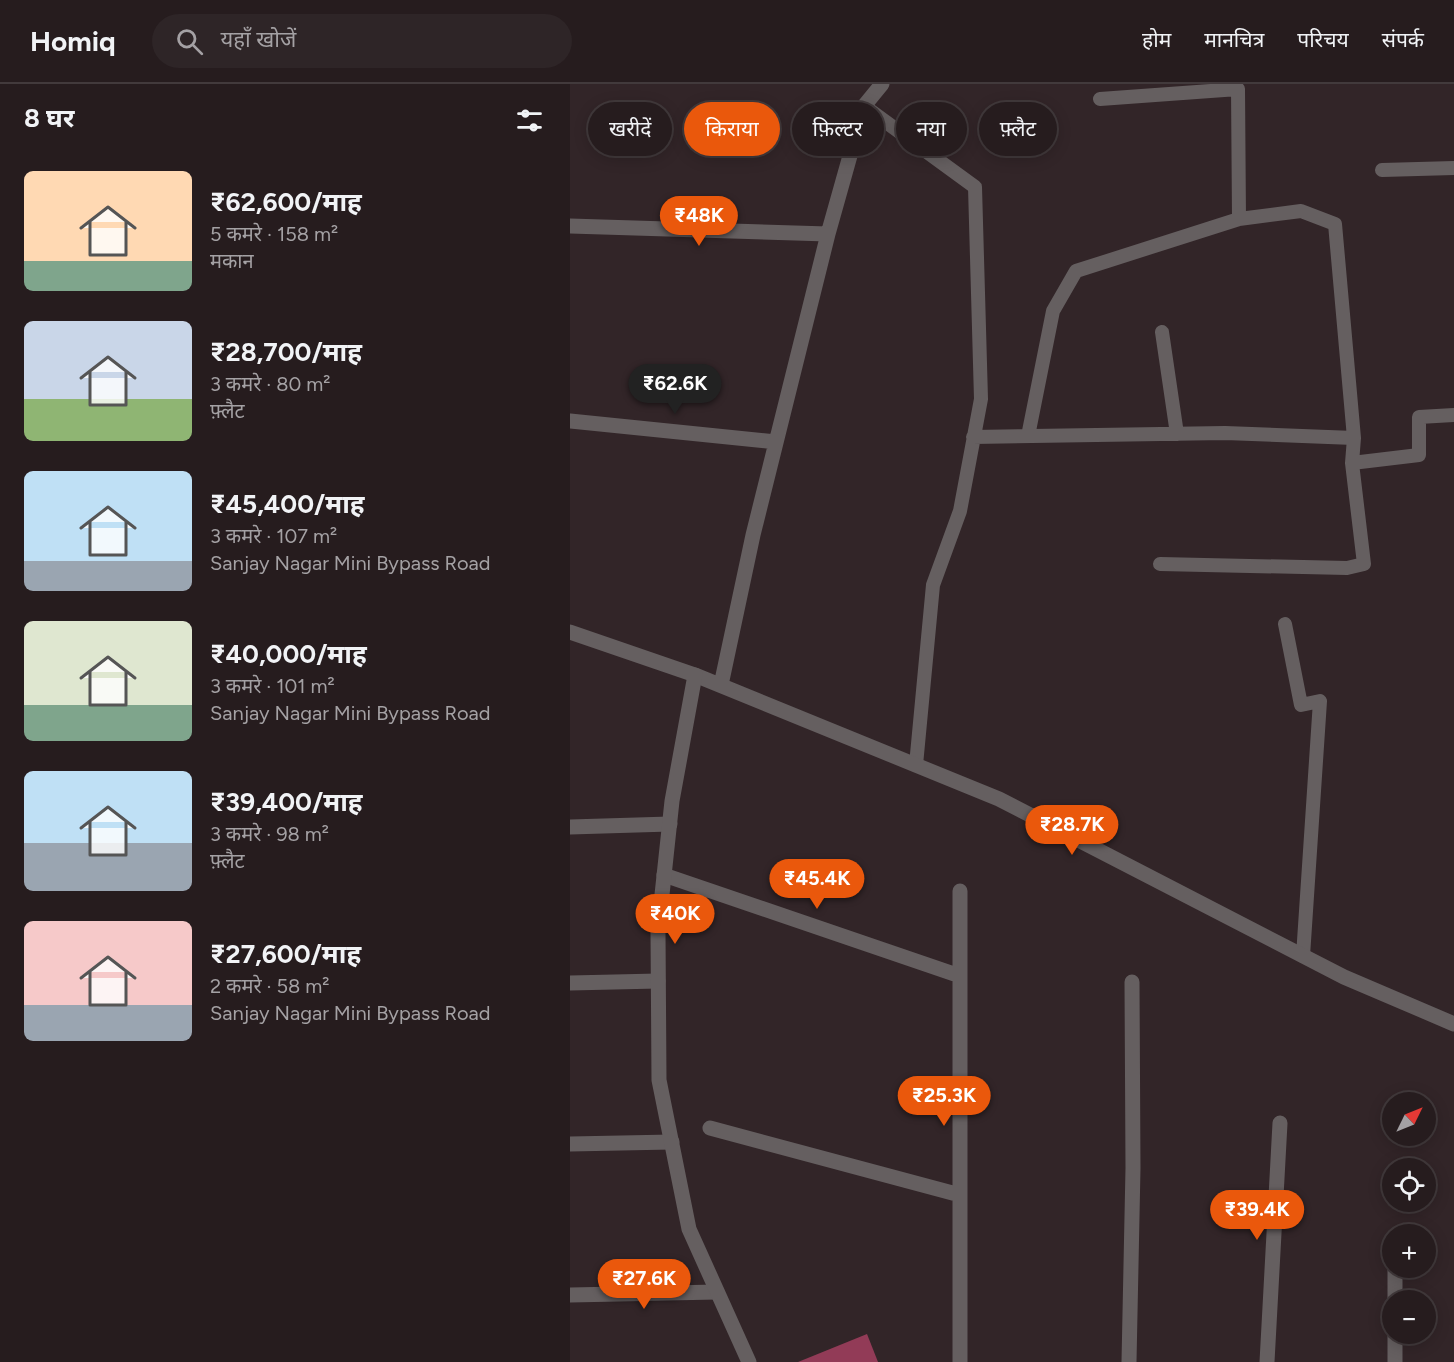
<!DOCTYPE html>
<html lang="hi">
<meta charset="utf-8">
<style>
body{margin:0;font-family:Figtree,"Noto Sans Devanagari",sans-serif;background:#2e2527;color:#f1f3f6;height:100vh;display:flex;flex-direction:column;font-size:22px;white-space:nowrap}
*{box-sizing:border-box;margin:0}
p{font-size:20px;color:#a4a1a4}
.icon{flex:none;width:33px;height:33px;fill:none;stroke:currentColor;stroke-width:2;stroke-linecap:round;stroke-linejoin:round}
.map{position:relative;flex:1;overflow:hidden}
.panel{display:flex;flex-direction:column;background:#261c1e;width:570px}
.panel>*{flex:none}
.hud{position:absolute;left:18px;top:18px;width:570px;height:54px;display:flex;gap:12px}
.needle{width:39px;rotate:47deg}
.buttons{position:absolute;left:812px;top:1008px;display:grid;gap:12px}
.buttons a{display:grid;place-items:center;width:54px;height:54px;border-radius:50%;background:#261c1e;box-shadow:0 3px 15px #0003,0 0 0 2px #423a3c;font-size:30px}
.price{position:absolute;translate:-50% -51px;padding:0 14px;border-radius:21px;background:#ea580c;color:#fff;font-size:20px;line-height:39px;filter:drop-shadow(0 2px 3px #0008)}
.price::after{content:'';position:absolute;left:50%;top:36px;width:18px;height:14px;margin-left:-9px;background:inherit;clip-path:polygon(0 0,100% 0,50% 100%)}
.price.selected{background:#222;color:#fff}
ul{padding:0;list-style:none}
li{display:flex;align-items:center;gap:18px;height:150px;padding:0 24px}
li span{display:grid;place-items:center;flex:none;width:168px;height:120px;border-radius:9px;color:#555}
li>.icon{margin-inline-start:auto}
span .icon{width:72px;height:72px;fill:#fffc;stroke-width:1}
li b{font-size:26px}
h2{display:flex;justify-content:space-between;align-items:center;height:72px;padding:0 24px;font-size:26px}
.pill{padding:0 21px;border-radius:27px;background:#261c1e;box-shadow:0 3px 15px #0003,0 0 0 2px #423a3c;font-size:21px;line-height:54px}
.pill.selected{background:#ea580c;color:#fff}
header{display:flex;align-items:center;gap:36px;box-sizing:border-box;height:84px;padding:0 30px;background:#261c1e;border-bottom:2px solid #423a3c}
header strong{font-size:28px}
nav{display:flex;gap:33px;margin-inline-start:auto;font-size:21px}
.search{width:420px;height:54px;background:#2e2527;display:flex;align-items:center;gap:15px;box-sizing:border-box;padding:0 21px;border-radius:33px;color:#a4a1a4;font-size:22px}
main{display:flex;flex:1;min-height:0}
.map>svg:first-child{display:block}
.building{fill:#923b57}
.lines{fill:none;stroke-linecap:round;stroke-linejoin:round}
.service{stroke:#655f60;stroke-width:14}
.minor{stroke:#655f60;stroke-width:15}
.tertiary{stroke:#655f60;stroke-width:15}
</style>
<header>
<strong>Homiq</strong>
<div class="search"><svg class="icon" aria-label="search" viewBox="0 0 24 24"><circle cx="10" cy="10" r="6"/><path d="M15 15l6 6"/></svg>यहाँ खोजें</div>
<nav><a>होम</a><a>मानचित्र</a><a>परिचय</a><a>संपर्क</a></nav>
</header>
<main>
<section class="panel">
<h2>8 घर<svg class="icon" aria-label="filters" viewBox="0 0 24 24"><path d="M4 7h16M4 17h16"/><circle cx="9" cy="7" r="2"/><circle cx="15" cy="17" r="2"/></svg></h2>
<ul>
<li><span style="background:linear-gradient(#ffd9b3 75%,#7fa58c 0)"><svg class="icon" aria-label="home" viewBox="0 0 24 24"><path d="M3 11l9-7 9 7M6 9v11h12V9"/></svg></span><div><b>₹62,600/माह</b><p>5 कमरे · 158 m²</p><p>मकान</p></div></li>
<li><span style="background:linear-gradient(#c9d6e8 65%,#8fb573 0)"><svg class="icon" aria-label="home" viewBox="0 0 24 24"><path d="M3 11l9-7 9 7M6 9v11h12V9"/></svg></span><div><b>₹28,700/माह</b><p>3 कमरे · 80 m²</p><p>फ़्लैट</p></div></li>
<li><span style="background:linear-gradient(#bfe0f5 75%,#9aa5b1 0)"><svg class="icon" aria-label="home" viewBox="0 0 24 24"><path d="M3 11l9-7 9 7M6 9v11h12V9"/></svg></span><div><b>₹45,400/माह</b><p>3 कमरे · 107 m²</p><p>Sanjay Nagar Mini Bypass Road</p></div></li>
<li><span style="background:linear-gradient(#dfe7d0 70%,#7fa58c 0)"><svg class="icon" aria-label="home" viewBox="0 0 24 24"><path d="M3 11l9-7 9 7M6 9v11h12V9"/></svg></span><div><b>₹40,000/माह</b><p>3 कमरे · 101 m²</p><p>Sanjay Nagar Mini Bypass Road</p></div></li>
<li><span style="background:linear-gradient(#bfe0f5 60%,#9aa5b1 0)"><svg class="icon" aria-label="home" viewBox="0 0 24 24"><path d="M3 11l9-7 9 7M6 9v11h12V9"/></svg></span><div><b>₹39,400/माह</b><p>3 कमरे · 98 m²</p><p>फ़्लैट</p></div></li>
<li><span style="background:linear-gradient(#f6c9c9 70%,#9aa5b1 0)"><svg class="icon" aria-label="home" viewBox="0 0 24 24"><path d="M3 11l9-7 9 7M6 9v11h12V9"/></svg></span><div><b>₹27,600/माह</b><p>2 कमरे · 58 m²</p><p>Sanjay Nagar Mini Bypass Road</p></div></li>
</ul>
</section>
<div class="map">
<svg width="884" height="1278" viewBox="0 0 884 1278">
<rect width="100%" height="100%" fill="#322528"/>
<path class="building" d="M 297,1250 L 308,1278 L 228,1278 Z"/>
<g class="lines">
<path class="service" d="M 530,15 L 668,5 L 669,135
M 294,22 L 405,103 L 411,315 L 390,427 L 363,501 L 346,681
M 812,86 L 884,84
M 592,248 L 607,350
M 458,352 L 483,227 L 506,187 L 669,135 L 731,127 L 765,140 L 784,354
M 403,353 L 655,349 L 784,354 L 782,379 L 849,371 L 849,333 L 884,331
M 590,480 L 777,484 L 794,480 L 782,379
M 715,540 L 731,621 L 750,617 L 733,872"/>
<path class="minor" d="M 0,142 L 258,150
M 0,337 L 206,358
M 125,591 L 429,715 L 774,893 L 884,940
M 151,601 L 183,451 L 258,150 L 294,22 L 312,0
M 0,743 L 100,740
M 94,791 L 390,892
M 390,807 L 390,1278
M 0,899 L 88,897
M 140,1044 L 390,1111
M 0,1060 L 102,1058
M 825,1184 L 825,1216
M 0,1211 L 147,1208
M 825,1250 L 825,1278
M 559,1278 L 563,1084 L 562,898
M 697,1278 L 710,1039"/>
<path class="tertiary" d="M 0,548 L 125,591 L 102,717 L 88,848 L 89,996 L 119,1145 L 179,1278"/>
</g>
</svg>
<div class="buttons">
<a><svg class="needle" viewBox="-14 -14 28 28"><path d="M0-13l5 13h-10z" fill="#e53935"/><path d="M0 13l5-13h-10z" fill="#a4a1a4"/></svg></a>
<a><svg class="icon" aria-label="locate" viewBox="0 0 24 24"><circle cx="12" cy="12" r="6"/><path d="M12 2v4M12 18v4M2 12h4M18 12h4"/></svg></a>
<a>+</a>
<a>−</a>
</div>
<b class="price" style="left:129px;top:163px">₹48K</b>
<b class="price selected" style="left:105px;top:331px">₹62.6K</b>
<b class="price" style="left:502px;top:772px">₹28.7K</b>
<b class="price" style="left:247px;top:826px">₹45.4K</b>
<b class="price" style="left:105px;top:861px">₹40K</b>
<b class="price" style="left:374px;top:1043px">₹25.3K</b>
<b class="price" style="left:687px;top:1157px">₹39.4K</b>
<b class="price" style="left:74px;top:1226px">₹27.6K</b>
<div class="hud">
<a class="pill">खरीदें</a>
<a class="pill selected">किराया</a>
<a class="pill">फ़िल्टर</a>
<a class="pill">नया</a>
<a class="pill">फ़्लैट</a>
</div>
</div>
</main>
